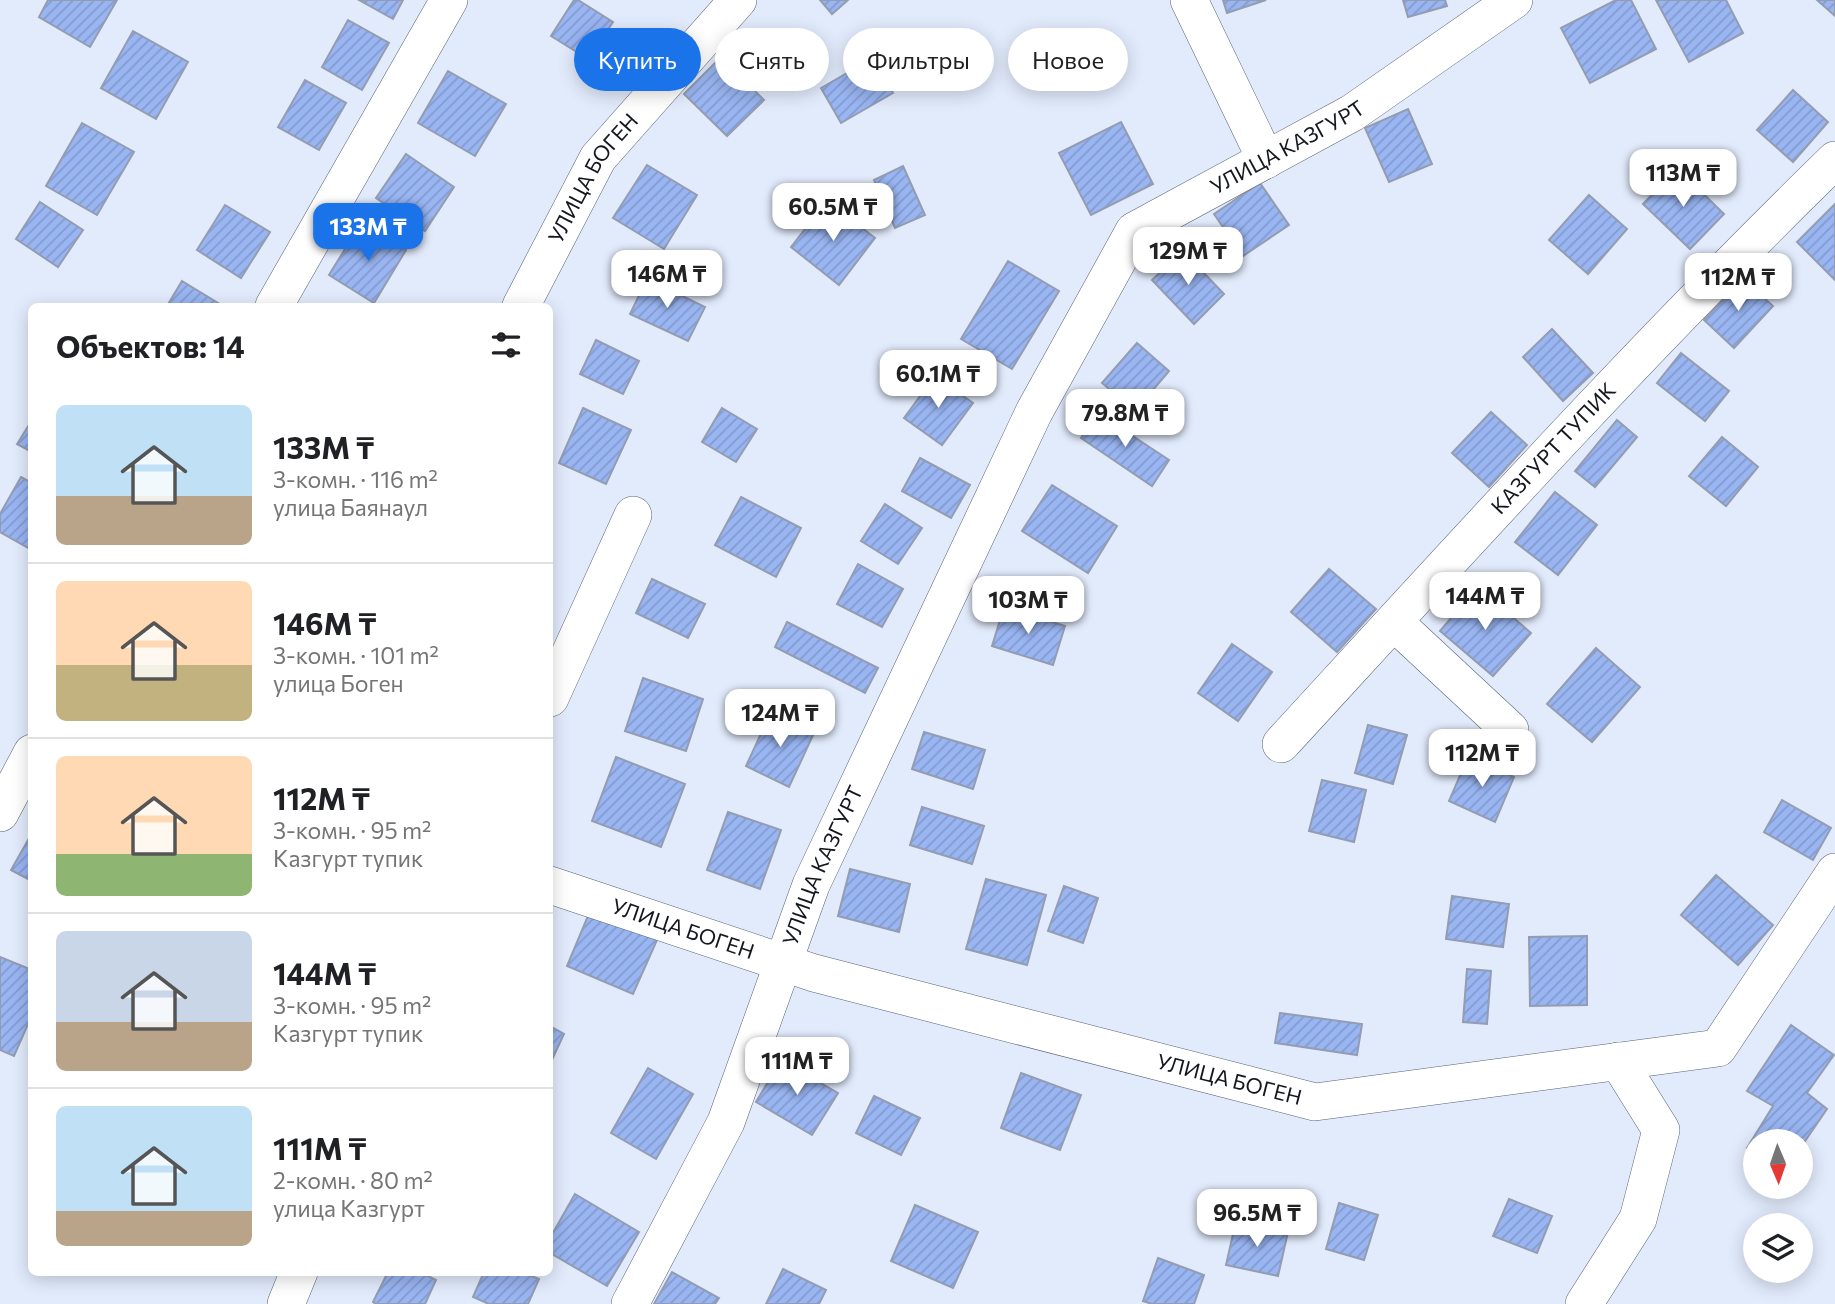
<!DOCTYPE html>
<html lang="ru">
<meta charset="utf-8">
<style>
body{margin:0;font-family:Commissioner,sans-serif;background:#f6f6f6;color:#202124;height:100vh;display:flex;flex-direction:column;font-size:26px;white-space:nowrap}
*{box-sizing:border-box;margin:0}
p{font-size:23px;color:#757577}
.icon{flex:none;width:38px;height:38px;fill:none;stroke:currentColor;stroke-width:2;stroke-linecap:round;stroke-linejoin:round}
.map{position:relative;flex:1;overflow:hidden}
.details{position:absolute;left:28px;top:303px;width:525px;height:973px;display:flex;flex-direction:column;background:#fff;border-radius:10px;box-shadow:0 4px 18px #0003}
.details>*{flex:none}
.banner{position:absolute;left:574px;top:28px;width:665px;height:63px;display:flex;gap:14px}
.needle{width:46px;rotate:178deg}
.fabs{position:absolute;left:1743px;top:1129px;display:grid;gap:14px}
.fabs a{display:grid;place-items:center;width:70px;height:70px;border-radius:50%;background:#fff;box-shadow:0 4px 18px #0003;font-size:35px}
.price{position:absolute;translate:-50% -60px;padding:0 16px;border-radius:14px;background:#fff;color:#222;font-size:23px;line-height:46px;filter:drop-shadow(0 2px 4px #0008)}
.price::after{content:'';position:absolute;left:50%;top:42px;width:21px;height:16px;margin-left:-10px;background:inherit;clip-path:polygon(0 0,100% 0,50% 100%)}
.price.on{background:#1a73e8;color:#fff}
ul{padding:0;list-style:none}
li{display:flex;align-items:center;gap:21px;height:175px;padding:0 28px}
li+li{border-top:2px solid #e0e0e0}
li span{display:grid;place-items:center;flex:none;width:196px;height:140px;border-radius:10px;color:#555}
li>.icon{margin-inline-start:auto}
span .icon{width:84px;height:84px;fill:#fffc;stroke-width:1}
li b{font-size:30px}
h2{display:flex;justify-content:space-between;align-items:center;height:84px;padding:0 28px;font-size:30px}
.chip{padding:0 24px;border-radius:32px;background:#fff;box-shadow:0 4px 18px #0003;font-size:24px;line-height:63px}
.chip.on{background:#1a73e8;color:#fff}
.map>svg:first-child{display:block}
.building{fill:url(#building-hatch);stroke:#939cb0;stroke-width:2}
.lines{fill:none;stroke-linecap:round;stroke-linejoin:round}
.minor-casing{stroke:#596274;stroke-width:38}
.minor{stroke:#fff;stroke-width:37}
.labels{text-anchor:middle;stroke-width:5;stroke-linejoin:round;paint-order:stroke}
.street-label{font-size:21px;fill:#14171e;stroke:#fff}
</style>
<div class="map">
<svg width="1835" height="1304" viewBox="0 0 1835 1304">
<defs>
<pattern id="building-hatch" width="6" height="6" patternUnits="userSpaceOnUse" patternTransform="scale(1.75)"><rect width="6" height="6" fill="#99b5f2"/><path d="M-1 1l2-2M0 6l6-6M5 7l2-2" fill="none" stroke="#839bcf"/></pattern>
</defs>
<rect width="100%" height="100%" fill="#e2ebfc"/>
<path class="building" d="M 48,0 L 117,0 L 90,47 L 39,17 Z
M 359,0 L 403,0 L 393,19 Z
M 574,0 L 578,0 L 613,22 L 588,59 L 551,36 Z
M 820,0 L 848,0 L 832,14 Z
M 1223,0 L 1266,0 L 1227,13 Z
M 1403,0 L 1445,0 L 1447,6 L 1408,17 Z
M 1616,0 L 1631,0 L 1656,49 L 1590,83 L 1561,28 Z
M 1656,0 L 1726,0 L 1743,33 L 1689,62 Z
M 1817,0 L 1835,0 L 1835,16 Z
M 348,20 L 389,43 L 362,90 L 322,67 Z
M 133,31 L 188,62 L 156,119 L 101,88 Z
M 721,57 L 764,100 L 727,136 L 684,94 Z
M 873,58 L 893,93 L 841,123 L 821,88 Z
M 448,71 L 506,104 L 475,156 L 418,123 Z
M 305,80 L 346,103 L 319,150 L 278,127 Z
M 1793,90 L 1828,122 L 1793,162 L 1757,130 Z
M 1408,109 L 1432,164 L 1389,182 L 1365,128 Z
M 1121,122 L 1153,184 L 1091,215 L 1059,153 Z
M 82,123 L 134,152 L 97,215 L 46,186 Z
M 406,154 L 454,187 L 425,231 L 376,198 Z
M 647,165 L 697,195 L 664,249 L 613,218 Z
M 903,166 L 925,215 L 895,228 L 874,180 Z
M 1677,168 L 1724,214 L 1690,249 L 1643,204 Z
M 1260,183 L 1289,225 L 1243,256 L 1214,214 Z
M 1589,195 L 1627,229 L 1588,274 L 1549,240 Z
M 827,201 L 875,238 L 839,285 L 791,247 Z
M 40,202 L 83,230 L 58,267 L 16,239 Z
M 1835,204 L 1835,280 L 1797,242 Z
M 225,205 L 270,232 L 241,278 L 197,250 Z
M 361,223 L 406,250 L 374,303 L 329,275 Z
M 1183,251 L 1224,294 L 1194,324 L 1152,280 Z
M 1008,261 L 1059,291 L 1012,369 L 961,339 Z
M 647,279 L 705,307 L 688,341 L 630,314 Z
M 1743,279 L 1773,306 L 1734,348 L 1704,320 Z
M 182,281 L 223,306 L 167,306 Z
M 1552,329 L 1593,373 L 1563,401 L 1523,357 Z
M 596,340 L 639,361 L 623,394 L 580,374 Z
M 1137,343 L 1169,371 L 1135,411 L 1102,383 Z
M 1681,353 L 1729,391 L 1705,421 L 1657,383 Z
M 935,376 L 973,403 L 942,445 L 904,418 Z
M 583,408 L 631,430 L 606,484 L 559,463 Z
M 722,408 L 757,429 L 736,462 L 702,442 Z
M 1491,412 L 1527,445 L 1489,487 L 1452,453 Z
M 1098,413 L 1169,460 L 1152,486 L 1081,438 Z
M 32,420 L 32,452 L 17,444 Z
M 1617,420 L 1637,437 L 1595,487 L 1575,471 Z
M 1722,437 L 1758,467 L 1726,506 L 1689,476 Z
M 920,458 L 970,485 L 951,518 L 902,491 Z
M 21,477 L 32,483 L 32,550 L 0,532 L 0,514 Z
M 1052,485 L 1117,526 L 1088,573 L 1022,531 Z
M 1555,492 L 1597,525 L 1558,575 L 1515,542 Z
M 741,497 L 801,528 L 776,577 L 715,545 Z
M 885,504 L 922,528 L 898,564 L 861,541 Z
M 858,564 L 903,589 L 882,627 L 837,604 Z
M 1329,569 L 1376,609 L 1337,652 L 1291,612 Z
M 652,579 L 705,604 L 688,638 L 636,613 Z
M 1478,587 L 1531,633 L 1493,676 L 1440,631 Z
M 1004,607 L 1065,626 L 1053,665 L 992,646 Z
M 787,622 L 878,668 L 865,693 L 775,647 Z
M 1232,644 L 1272,672 L 1238,721 L 1198,693 Z
M 1596,648 L 1640,687 L 1592,742 L 1547,704 Z
M 643,678 L 703,699 L 686,751 L 625,731 Z
M 771,712 L 814,733 L 789,787 L 746,766 Z
M 1368,725 L 1407,735 L 1393,784 L 1355,773 Z
M 924,732 L 985,750 L 973,789 L 912,769 Z
M 616,757 L 685,784 L 661,847 L 592,821 Z
M 1468,757 L 1514,777 L 1495,822 L 1449,801 Z
M 1322,780 L 1366,790 L 1354,842 L 1309,831 Z
M 1782,800 L 1831,828 L 1813,860 L 1764,832 Z
M 922,807 L 984,826 L 972,864 L 910,845 Z
M 728,812 L 781,830 L 760,889 L 707,870 Z
M 32,833 L 32,881 L 11,870 Z
M 850,869 L 910,884 L 899,932 L 838,916 Z
M 1716,875 L 1773,925 L 1738,965 L 1681,915 Z
M 986,879 L 1046,895 L 1027,965 L 966,949 Z
M 1064,886 L 1098,898 L 1083,943 L 1048,931 Z
M 1452,896 L 1509,904 L 1503,947 L 1446,939 Z
M 590,911 L 657,940 L 633,994 L 567,966 Z
M 1587,936 L 1587,1005 L 1530,1006 L 1529,937 Z
M 0,957 L 32,970 L 32,1015 L 14,1056 L 0,1050 Z
M 1467,969 L 1491,971 L 1487,1024 L 1463,1022 Z
M 1280,1013 L 1362,1024 L 1357,1055 L 1275,1043 Z
M 1791,1025 L 1834,1055 L 1807,1093 L 1827,1109 L 1801,1147 L 1801,1141 L 1755,1141 L 1755,1154 L 1747,1148 L 1773,1106 L 1747,1091 Z
M 550,1026 L 564,1034 L 550,1064 Z
M 781,1060 L 838,1093 L 812,1135 L 756,1102 Z
M 648,1068 L 693,1094 L 656,1159 L 611,1133 Z
M 1021,1073 L 1081,1095 L 1060,1150 L 1001,1128 Z
M 874,1096 L 920,1118 L 901,1155 L 856,1133 Z
M 575,1194 L 639,1232 L 607,1286 L 550,1253 L 550,1238 Z
M 1509,1199 L 1552,1216 L 1537,1253 L 1493,1236 Z
M 1339,1203 L 1378,1215 L 1364,1260 L 1326,1249 Z
M 915,1205 L 978,1232 L 953,1288 L 891,1261 Z
M 1236,1221 L 1288,1232 L 1278,1276 L 1226,1265 Z
M 1158,1258 L 1204,1275 L 1194,1304 L 1152,1304 L 1143,1301 Z
M 783,1269 L 826,1290 L 819,1304 L 766,1304 Z
M 388,1272 L 420,1272 L 436,1280 L 425,1304 L 376,1304 L 373,1302 Z
M 484,1272 L 522,1272 L 539,1279 L 528,1304 L 489,1304 L 473,1297 Z
M 672,1272 L 719,1298 L 715,1304 L 654,1304 Z"/>
<g class="lines">
<defs>
<g id="minor">
<path d="M 1189,0 L 1266,160"/>
<path d="M 274,306 L 449,0"/>
<path id="s1" d="M 521,306 L 598,158 L 738,0"/>
<path d="M 1394,622 L 1510,730"/>
<path d="M 550,698 L 633,515"/>
<path id="s2" d="M 1281,744 C 1462,547 1643,347 1835,160"/>
<path d="M 0,813 L 32,753"/>
<path id="s3" d="M 550,885 L 814,973 L 1315,1102 L 1718,1048 L 1835,872"/>
<path d="M 286,1304 L 299,1272"/>
<path id="s4" d="M 630,1304 L 726,1122 L 811,885 L 1034,412 L 1134,231 L 1352,113 L 1514,0"/>
<path d="M 1584,1304 L 1638,1219 L 1661,1130 L 1618,1061"/>
</g>
</defs>
<use href="#minor" class="minor-casing"/>
<use href="#minor" class="minor"/>
</g>
<g class="labels">
<g class="street-label">
<text dy="7" stroke="none"><textPath href="#s4" startOffset="1362">УЛИЦА КАЗГУРТ</textPath></text>
<text dy="7" stroke="none"><textPath href="#s1" startOffset="147">УЛИЦА БОГЕН</textPath></text>
<text dy="7" stroke="none"><textPath href="#s2" startOffset="402">КАЗГУРТ ТУПИК</textPath></text>
<text dy="7" stroke="none"><textPath href="#s4" startOffset="480">УЛИЦА КАЗГУРТ</textPath></text>
<text dy="7" stroke="none"><textPath href="#s3" startOffset="140">УЛИЦА БОГЕН</textPath></text>
<text dy="7" stroke="none"><textPath href="#s3" startOffset="707">УЛИЦА БОГЕН</textPath></text>
</g>
</g>
</svg>
<div class="fabs">
<a><svg class="needle" viewBox="-14 -14 28 28"><path d="M0-13l5 13h-10z" fill="#e53935"/><path d="M0 13l5-13h-10z" fill="#757577"/></svg></a>
<a><svg class="icon" aria-label="layers" viewBox="0 0 24 24"><path d="M12 4l9 5-9 5-9-5zM3 14l9 5 9-5"/></svg></a>
</div>
<b class="price" style="left:1683px;top:209px">113M ₸</b>
<b class="price" style="left:833px;top:243px">60.5M ₸</b>
<b class="price on" style="left:368px;top:263px">133M ₸</b>
<b class="price" style="left:1188px;top:287px">129M ₸</b>
<b class="price" style="left:667px;top:310px">146M ₸</b>
<b class="price" style="left:1738px;top:313px">112M ₸</b>
<b class="price" style="left:938px;top:410px">60.1M ₸</b>
<b class="price" style="left:1125px;top:449px">79.8M ₸</b>
<b class="price" style="left:1485px;top:632px">144M ₸</b>
<b class="price" style="left:1028px;top:636px">103M ₸</b>
<b class="price" style="left:780px;top:749px">124M ₸</b>
<b class="price" style="left:1482px;top:789px">112M ₸</b>
<b class="price" style="left:797px;top:1097px">111M ₸</b>
<b class="price" style="left:1257px;top:1249px">96.5M ₸</b>
<div class="banner">
<a class="chip on">Купить</a>
<a class="chip">Снять</a>
<a class="chip">Фильтры</a>
<a class="chip">Новое</a>
</div>
<section class="details">
<h2>Объектов: 14<svg class="icon" aria-label="filters" viewBox="0 0 24 24"><path d="M4 7h16M4 17h16"/><circle cx="9" cy="7" r="2"/><circle cx="15" cy="17" r="2"/></svg></h2>
<ul>
<li><span style="background:linear-gradient(#bfe0f5 65%,#b9a48a 0)"><svg class="icon" aria-label="home" viewBox="0 0 24 24"><path d="M3 11l9-7 9 7M6 9v11h12V9"/></svg></span><div><b>133M ₸</b><p>3-комн. · 116 m²</p><p>улица Баянаул</p></div></li>
<li><span style="background:linear-gradient(#ffd9b3 60%,#c2b280 0)"><svg class="icon" aria-label="home" viewBox="0 0 24 24"><path d="M3 11l9-7 9 7M6 9v11h12V9"/></svg></span><div><b>146M ₸</b><p>3-комн. · 101 m²</p><p>улица Боген</p></div></li>
<li><span style="background:linear-gradient(#ffd9b3 70%,#8fb573 0)"><svg class="icon" aria-label="home" viewBox="0 0 24 24"><path d="M3 11l9-7 9 7M6 9v11h12V9"/></svg></span><div><b>112M ₸</b><p>3-комн. · 95 m²</p><p>Казгурт тупик</p></div></li>
<li><span style="background:linear-gradient(#c9d6e8 65%,#b9a48a 0)"><svg class="icon" aria-label="home" viewBox="0 0 24 24"><path d="M3 11l9-7 9 7M6 9v11h12V9"/></svg></span><div><b>144M ₸</b><p>3-комн. · 95 m²</p><p>Казгурт тупик</p></div></li>
<li><span style="background:linear-gradient(#bfe0f5 75%,#b9a48a 0)"><svg class="icon" aria-label="home" viewBox="0 0 24 24"><path d="M3 11l9-7 9 7M6 9v11h12V9"/></svg></span><div><b>111M ₸</b><p>2-комн. · 80 m²</p><p>улица Казгурт</p></div></li>
</ul>
</section>
</div>
